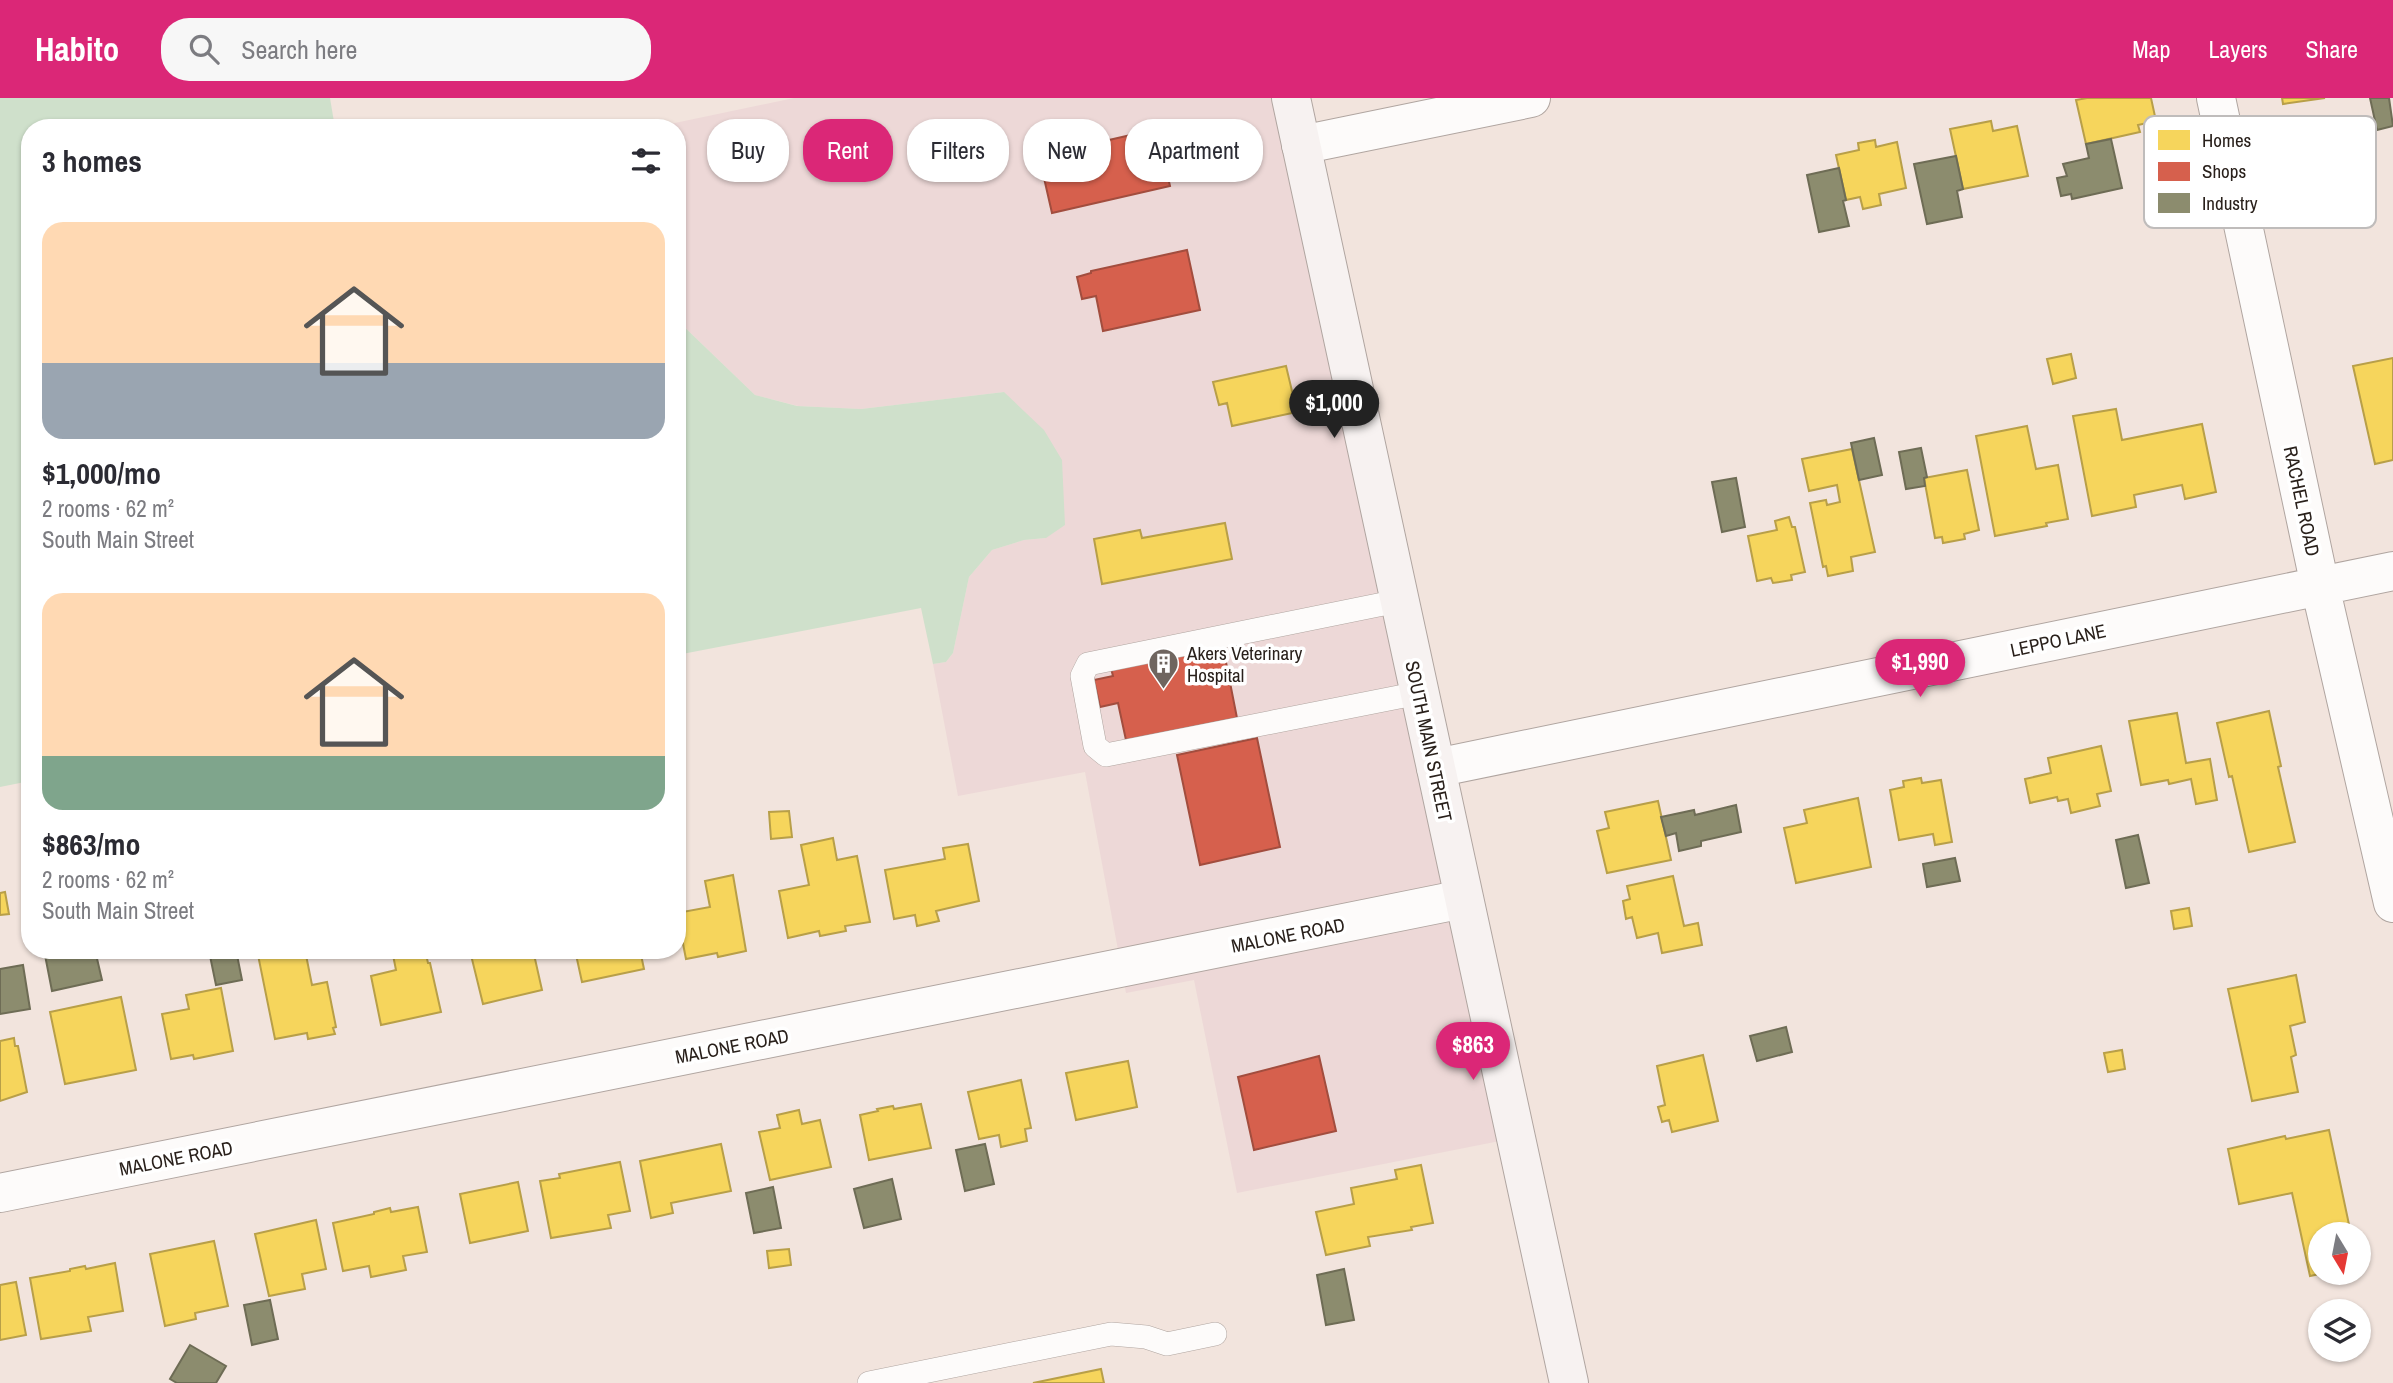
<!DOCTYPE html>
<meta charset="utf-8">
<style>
body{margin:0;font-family:"Archivo Narrow",sans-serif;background:#f7f7f7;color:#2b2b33;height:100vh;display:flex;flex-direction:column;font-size:26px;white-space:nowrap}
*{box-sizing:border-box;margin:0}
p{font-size:23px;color:#7c7c81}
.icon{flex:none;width:38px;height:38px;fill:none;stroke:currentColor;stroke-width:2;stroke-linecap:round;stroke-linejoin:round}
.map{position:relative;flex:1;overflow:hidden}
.panel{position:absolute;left:21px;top:21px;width:665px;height:840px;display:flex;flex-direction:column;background:#fff;border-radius:28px;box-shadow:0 2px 5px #0004}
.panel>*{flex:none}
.guide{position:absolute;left:707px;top:21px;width:665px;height:63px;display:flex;gap:14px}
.needle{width:46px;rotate:170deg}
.controls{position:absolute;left:2308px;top:1124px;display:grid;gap:14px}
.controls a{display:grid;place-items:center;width:63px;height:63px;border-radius:50%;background:#fff;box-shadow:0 2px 5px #0004;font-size:35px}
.price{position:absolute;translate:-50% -60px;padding:0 16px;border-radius:24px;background:#db2777;color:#fff;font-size:23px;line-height:46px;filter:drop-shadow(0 2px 4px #0008)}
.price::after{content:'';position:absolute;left:50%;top:42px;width:21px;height:16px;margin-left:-10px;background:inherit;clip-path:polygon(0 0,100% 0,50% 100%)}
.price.on{background:#222;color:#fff}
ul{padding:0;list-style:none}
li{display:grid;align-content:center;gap:14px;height:371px;padding:0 21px}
li span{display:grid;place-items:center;height:217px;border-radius:21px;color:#555}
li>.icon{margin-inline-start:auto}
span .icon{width:126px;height:126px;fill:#fffc;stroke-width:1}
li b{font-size:30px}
h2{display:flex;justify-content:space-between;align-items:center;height:84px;padding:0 21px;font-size:30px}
.pill{padding:0 24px;border-radius:28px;background:#fff;box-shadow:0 2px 5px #0004;font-size:24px;line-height:63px}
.pill.on{background:#db2777;color:#fff}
header{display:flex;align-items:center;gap:42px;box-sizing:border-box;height:98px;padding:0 35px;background:#db2777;color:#fff}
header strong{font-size:33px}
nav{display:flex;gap:38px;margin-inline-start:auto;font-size:24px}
.search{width:490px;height:63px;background:#f7f7f7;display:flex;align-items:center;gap:18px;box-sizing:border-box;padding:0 24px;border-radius:28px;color:#7c7c81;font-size:26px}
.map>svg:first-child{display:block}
.commercial{fill:#edd8d7}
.green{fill:#cfe0cb}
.homes{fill:#f6d55c;stroke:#b89f48;stroke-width:2}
.shops{fill:#d6604d;stroke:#a24d3e;stroke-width:2}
.industry{fill:#8c8c6e;stroke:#6e6c55;stroke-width:2}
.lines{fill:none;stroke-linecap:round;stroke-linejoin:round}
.lane-casing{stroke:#b0a5a0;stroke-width:24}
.street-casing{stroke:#b0a5a0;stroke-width:40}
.secondary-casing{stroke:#b0a5a0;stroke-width:40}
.lane{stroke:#fdfbfa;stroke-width:23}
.street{stroke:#fdfbfa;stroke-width:38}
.secondary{stroke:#f7f2f1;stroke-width:38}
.labels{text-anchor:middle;stroke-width:7;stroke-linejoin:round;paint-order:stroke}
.street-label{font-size:19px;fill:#29201b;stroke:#fff}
.poi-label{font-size:19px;fill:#29201b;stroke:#fff;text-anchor:start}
.key{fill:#fff;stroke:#bfbcbb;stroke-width:2}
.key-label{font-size:19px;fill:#29201b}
</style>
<header>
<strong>Habito</strong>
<div class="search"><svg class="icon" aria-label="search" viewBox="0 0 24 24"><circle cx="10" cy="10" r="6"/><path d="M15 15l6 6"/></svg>Search here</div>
<nav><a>Map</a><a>Layers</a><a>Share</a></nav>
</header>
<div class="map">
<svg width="2393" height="1285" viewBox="0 0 2393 1285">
<rect width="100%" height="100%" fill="#f2e4dd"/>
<path class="commercial" d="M 794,0 L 1307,0 L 1525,1038 L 1237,1095 L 1194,882 L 1126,895 L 1085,674 L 958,698 L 933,566 L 946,564 L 953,555 L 969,479 L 992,452 L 1024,442 L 1046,440 L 1004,294 L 861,311 L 798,308 L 755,297 L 677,222 L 677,30 L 651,30 Z"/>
<path class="green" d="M 0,0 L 330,0 L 335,30 L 30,30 L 30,683 L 0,689 Z
M 677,222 L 755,297 L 797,308 L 861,311 L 1004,294 L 1044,332 L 1062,362 L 1065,427 L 1046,440 L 1024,442 L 992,452 L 969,479 L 953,555 L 946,564 L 933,566 L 921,510 L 677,557 Z"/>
<path class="homes" d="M 2087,0 L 2151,0 L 2156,23 L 2138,27 L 2140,34 L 2086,46 L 2076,2 Z
M 2282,0 L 2325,0 L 2283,6 Z
M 1991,23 L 1993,33 L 2017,28 L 2028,78 L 1963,91 L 1950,31 Z
M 1875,42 L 1876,49 L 1897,44 L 1906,90 L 1879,96 L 1881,107 L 1863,111 L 1860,99 L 1846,102 L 1836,57 L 1859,52 L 1858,45 Z
M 2071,256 L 2076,280 L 2053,286 L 2047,261 Z
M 2393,260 L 2393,362 L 2375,366 L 2353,268 Z
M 1286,268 L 1297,314 L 1232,328 L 1227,305 L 1219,307 L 1213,284 Z
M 2116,311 L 2122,342 L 2202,326 L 2216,394 L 2185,401 L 2182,387 L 2134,397 L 2136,409 L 2092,418 L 2073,318 Z
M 2027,328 L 2036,371 L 2058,367 L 2068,421 L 2046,425 L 2047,428 L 1995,438 L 1976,338 Z
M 1852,351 L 1875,454 L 1851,459 L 1853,473 L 1828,478 L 1826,468 L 1823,469 L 1810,405 L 1826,402 L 1827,407 L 1840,404 L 1837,387 L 1809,393 L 1802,361 Z
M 1967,372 L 1979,432 L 1964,436 L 1965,441 L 1943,445 L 1942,439 L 1935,440 L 1924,380 Z
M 1789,419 L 1792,429 L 1795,429 L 1805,474 L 1791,477 L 1792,482 L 1773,485 L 1771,480 L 1757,483 L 1748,438 L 1777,432 L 1775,423 Z
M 1225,425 L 1232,461 L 1102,486 L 1094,441 L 1140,432 L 1142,440 Z
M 2269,613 L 2281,668 L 2278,669 L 2295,744 L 2249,754 L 2232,678 L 2229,679 L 2217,625 Z
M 2177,615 L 2186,665 L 2210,661 L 2217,702 L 2196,706 L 2191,681 L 2169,686 L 2168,682 L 2141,687 L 2129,623 Z
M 2101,648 L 2111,693 L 2097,696 L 2100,708 L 2071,715 L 2068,701 L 2058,703 L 2057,699 L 2030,705 L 2025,681 L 2051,675 L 2048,660 Z
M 1921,680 L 1922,685 L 1941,682 L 1952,744 L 1935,747 L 1933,736 L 1899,742 L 1890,692 L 1904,689 L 1903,683 Z
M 1858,700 L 1871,769 L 1796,785 L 1784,730 L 1807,725 L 1804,712 Z
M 1658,703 L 1671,762 L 1607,775 L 1597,733 L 1609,730 L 1605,714 Z
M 789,713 L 792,739 L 771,741 L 769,714 Z
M 833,740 L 837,762 L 857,758 L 870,824 L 845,828 L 846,833 L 820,838 L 819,833 L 788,840 L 779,793 L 809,787 L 801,747 Z
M 968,746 L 979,803 L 936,813 L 939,823 L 917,828 L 915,817 L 894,821 L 885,772 L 945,761 L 943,750 Z
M 733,777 L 746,853 L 718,859 L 717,855 L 686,861 L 677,815 L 710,809 L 705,783 Z
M 1673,778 L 1684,828 L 1698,825 L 1702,847 L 1662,855 L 1658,835 L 1637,840 L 1632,819 L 1626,821 L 1623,803 L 1630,801 L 1627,788 Z
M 5,794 L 9,816 L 0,817 L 0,795 Z
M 2189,810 L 2192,828 L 2174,831 L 2171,813 Z
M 257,852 L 305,852 L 312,887 L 327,884 L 336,929 L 333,930 L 335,936 L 308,941 L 307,935 L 275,941 Z
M 392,852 L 425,852 L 428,865 L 430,865 L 441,914 L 381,927 L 371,878 L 396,872 Z
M 493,852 L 533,852 L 542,892 L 483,906 L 471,857 Z
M 575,852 L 640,852 L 644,871 L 582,884 Z
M 2296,877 L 2305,924 L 2290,928 L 2296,957 L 2291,959 L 2298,994 L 2252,1003 L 2228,891 Z
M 221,890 L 233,953 L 194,961 L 193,957 L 171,961 L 162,916 L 189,911 L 186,897 Z
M 121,899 L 136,972 L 65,986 L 50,914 Z
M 14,940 L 15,948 L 18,948 L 27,994 L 0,1003 L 0,943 Z
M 2122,952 L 2125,971 L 2108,974 L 2104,955 Z
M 1703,957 L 1718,1023 L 1672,1034 L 1669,1022 L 1662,1024 L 1658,1009 L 1665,1007 L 1657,968 Z
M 1128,963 L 1137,1009 L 1076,1022 L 1066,975 Z
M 1021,982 L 1031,1030 L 1025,1031 L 1027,1043 L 1001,1049 L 999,1037 L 979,1041 L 968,994 Z
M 921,1006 L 931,1050 L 869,1062 L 860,1017 L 878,1013 L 877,1011 L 893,1008 L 894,1011 Z
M 799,1012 L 802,1026 L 820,1022 L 831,1069 L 770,1082 L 759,1034 L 780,1030 L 777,1017 Z
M 2329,1032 L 2351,1136 L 2320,1136 L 2320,1174 L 2329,1174 L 2310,1178 L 2292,1095 L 2239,1106 L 2228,1051 L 2285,1038 L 2286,1041 Z
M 721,1046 L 731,1093 L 671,1105 L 673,1115 L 651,1120 L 640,1063 Z
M 620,1064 L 630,1113 L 608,1117 L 611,1130 L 551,1140 L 540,1083 L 560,1080 L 559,1076 Z
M 1421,1067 L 1433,1125 L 1411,1129 L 1412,1132 L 1368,1139 L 1370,1148 L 1326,1157 L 1316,1114 L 1354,1106 L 1351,1090 L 1397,1081 L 1395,1072 Z
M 518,1084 L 528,1133 L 470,1145 L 460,1096 Z
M 418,1109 L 427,1154 L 403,1158 L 406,1172 L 371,1179 L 369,1168 L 343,1173 L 333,1125 L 374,1116 L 374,1114 L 390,1110 L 391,1114 Z
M 316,1122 L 326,1171 L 302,1176 L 305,1191 L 269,1198 L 255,1136 Z
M 214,1143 L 228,1208 L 195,1215 L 196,1221 L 165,1228 L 150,1156 Z
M 789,1151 L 791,1167 L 769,1170 L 767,1153 Z
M 115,1165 L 123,1213 L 88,1219 L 91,1233 L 41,1241 L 30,1180 L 70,1173 L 70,1171 L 85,1168 L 86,1171 Z
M 16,1184 L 26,1237 L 0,1242 L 0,1187 Z
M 1101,1271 L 1104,1285 L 1033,1285 Z"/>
<path class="shops" d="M 1157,31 L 1170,88 L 1052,115 L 1039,58 Z
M 1187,152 L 1200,212 L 1103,233 L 1096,198 L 1082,201 L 1077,179 L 1091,175 L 1091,173 Z
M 1222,544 L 1237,620 L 1126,642 L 1118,605 L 1100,609 L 1094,582 L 1113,578 L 1110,566 Z
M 1257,640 L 1280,749 L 1200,767 L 1177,657 Z
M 1319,958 L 1336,1033 L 1254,1052 L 1238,979 Z"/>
<path class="industry" d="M 2370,0 L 2389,0 L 2393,28 L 2377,32 Z
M 2111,41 L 2122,90 L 2072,101 L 2071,96 L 2061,98 L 2057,80 L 2067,78 L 2063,66 L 2089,60 L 2086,46 Z
M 1956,58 L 1963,91 L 1957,93 L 1962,119 L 1927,126 L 1914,66 Z
M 1839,70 L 1846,102 L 1843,103 L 1849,128 L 1819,134 L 1807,77 Z
M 1874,340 L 1882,377 L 1859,382 L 1851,345 Z
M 1921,350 L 1927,379 L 1924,380 L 1925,388 L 1906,391 L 1899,354 Z
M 1736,380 L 1745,429 L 1722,434 L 1712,384 Z
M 1736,707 L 1741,734 L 1701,743 L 1701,748 L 1679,753 L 1676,735 L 1666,738 L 1661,719 L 1694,712 L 1695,717 Z
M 2138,737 L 2149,785 L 2126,790 L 2116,742 Z
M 1955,760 L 1960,783 L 1927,789 L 1923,766 Z
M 44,852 L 95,852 L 102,882 L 52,893 Z
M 236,852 L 242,882 L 216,887 L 209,853 Z
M 23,867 L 30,911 L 0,916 L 0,871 Z
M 1786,929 L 1792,954 L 1757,963 L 1750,938 Z
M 985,1046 L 994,1086 L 965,1093 L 956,1052 Z
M 892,1081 L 901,1121 L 864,1130 L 854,1091 Z
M 773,1089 L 781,1130 L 754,1135 L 746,1095 Z
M 1344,1171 L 1354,1222 L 1326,1227 L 1317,1177 Z
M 270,1202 L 278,1241 L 252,1247 L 244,1207 Z
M 190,1247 L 226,1268 L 216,1285 L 177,1285 L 170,1281 Z"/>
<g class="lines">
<defs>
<path id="lane" d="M 1398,503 L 1088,566 L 1082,578 L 1095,648 L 1106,657 L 1419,595
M 869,1285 L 1111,1236 L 1146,1239 L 1167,1246 L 1215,1236"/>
<path id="street" d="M 2216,0 L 2320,488 L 2393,805
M 1301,47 L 1531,0
M 1436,670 L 2393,473
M 0,1095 L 1463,801"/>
<path id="secondary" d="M 1291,0 L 1569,1285"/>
</defs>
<use href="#lane" class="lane-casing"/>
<use href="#street" class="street-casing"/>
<use href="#secondary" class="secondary-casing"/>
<use href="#lane" class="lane"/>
<use href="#street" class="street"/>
<use href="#secondary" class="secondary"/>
</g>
<defs>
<symbol id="building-pin" viewBox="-11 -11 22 30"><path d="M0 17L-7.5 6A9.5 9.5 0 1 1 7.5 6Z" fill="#6f655f" stroke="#fff"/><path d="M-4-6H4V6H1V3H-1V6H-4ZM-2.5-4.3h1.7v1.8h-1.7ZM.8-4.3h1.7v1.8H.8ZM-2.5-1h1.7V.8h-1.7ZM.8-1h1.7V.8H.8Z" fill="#fff"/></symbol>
</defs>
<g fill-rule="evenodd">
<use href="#building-pin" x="1146" y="548" width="35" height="47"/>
</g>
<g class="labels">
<g class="street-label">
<text transform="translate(2302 403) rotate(78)" y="7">RACHEL ROAD</text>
<text transform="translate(2058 542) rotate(-12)" y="7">LEPPO LANE</text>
<text transform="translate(1429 643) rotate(78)" y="7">SOUTH MAIN STREET</text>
<text transform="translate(1288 837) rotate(-11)" y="7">MALONE ROAD</text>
<text transform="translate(732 948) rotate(-11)" y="7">MALONE ROAD</text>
<text transform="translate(176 1060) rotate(-11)" y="7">MALONE ROAD</text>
</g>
<g class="poi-label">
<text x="1187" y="562">Akers Veterinary<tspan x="1187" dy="22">Hospital</tspan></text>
</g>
</g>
<rect x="2144" y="18" width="232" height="112" rx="10" class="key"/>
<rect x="2158" y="32" width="32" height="20" fill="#f6d55c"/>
<rect x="2158" y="64" width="32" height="19" fill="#d6604d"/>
<rect x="2158" y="95" width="32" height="20" fill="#8c8c6e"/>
<g class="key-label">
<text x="2202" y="49">Homes</text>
<text x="2202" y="80">Shops</text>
<text x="2202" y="112">Industry</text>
</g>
</svg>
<div class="controls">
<a><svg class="needle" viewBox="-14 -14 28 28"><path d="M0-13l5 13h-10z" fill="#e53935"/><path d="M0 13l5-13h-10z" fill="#7c7c81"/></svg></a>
<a><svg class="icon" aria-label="layers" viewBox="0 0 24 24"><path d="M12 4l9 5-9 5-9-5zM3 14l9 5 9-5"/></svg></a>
</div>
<b class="price on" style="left:1334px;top:342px">$1,000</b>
<b class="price" style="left:1920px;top:601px">$1,990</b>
<b class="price" style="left:1473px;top:984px">$863</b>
<div class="guide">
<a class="pill">Buy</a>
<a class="pill on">Rent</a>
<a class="pill">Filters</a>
<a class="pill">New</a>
<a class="pill">Apartment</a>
</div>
<section class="panel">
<h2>3 homes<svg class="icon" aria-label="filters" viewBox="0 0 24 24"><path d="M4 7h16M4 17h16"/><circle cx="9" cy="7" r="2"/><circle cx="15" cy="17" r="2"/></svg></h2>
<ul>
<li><span style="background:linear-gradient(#ffd9b3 65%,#9aa5b1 0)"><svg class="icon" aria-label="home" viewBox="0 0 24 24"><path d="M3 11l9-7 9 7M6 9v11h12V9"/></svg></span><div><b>$1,000/mo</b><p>2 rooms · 62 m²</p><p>South Main Street</p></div></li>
<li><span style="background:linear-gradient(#ffd9b3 75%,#7fa58c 0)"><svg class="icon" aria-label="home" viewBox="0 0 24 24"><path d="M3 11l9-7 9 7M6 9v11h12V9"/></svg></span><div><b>$863/mo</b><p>2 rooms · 62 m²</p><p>South Main Street</p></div></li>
</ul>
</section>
</div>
